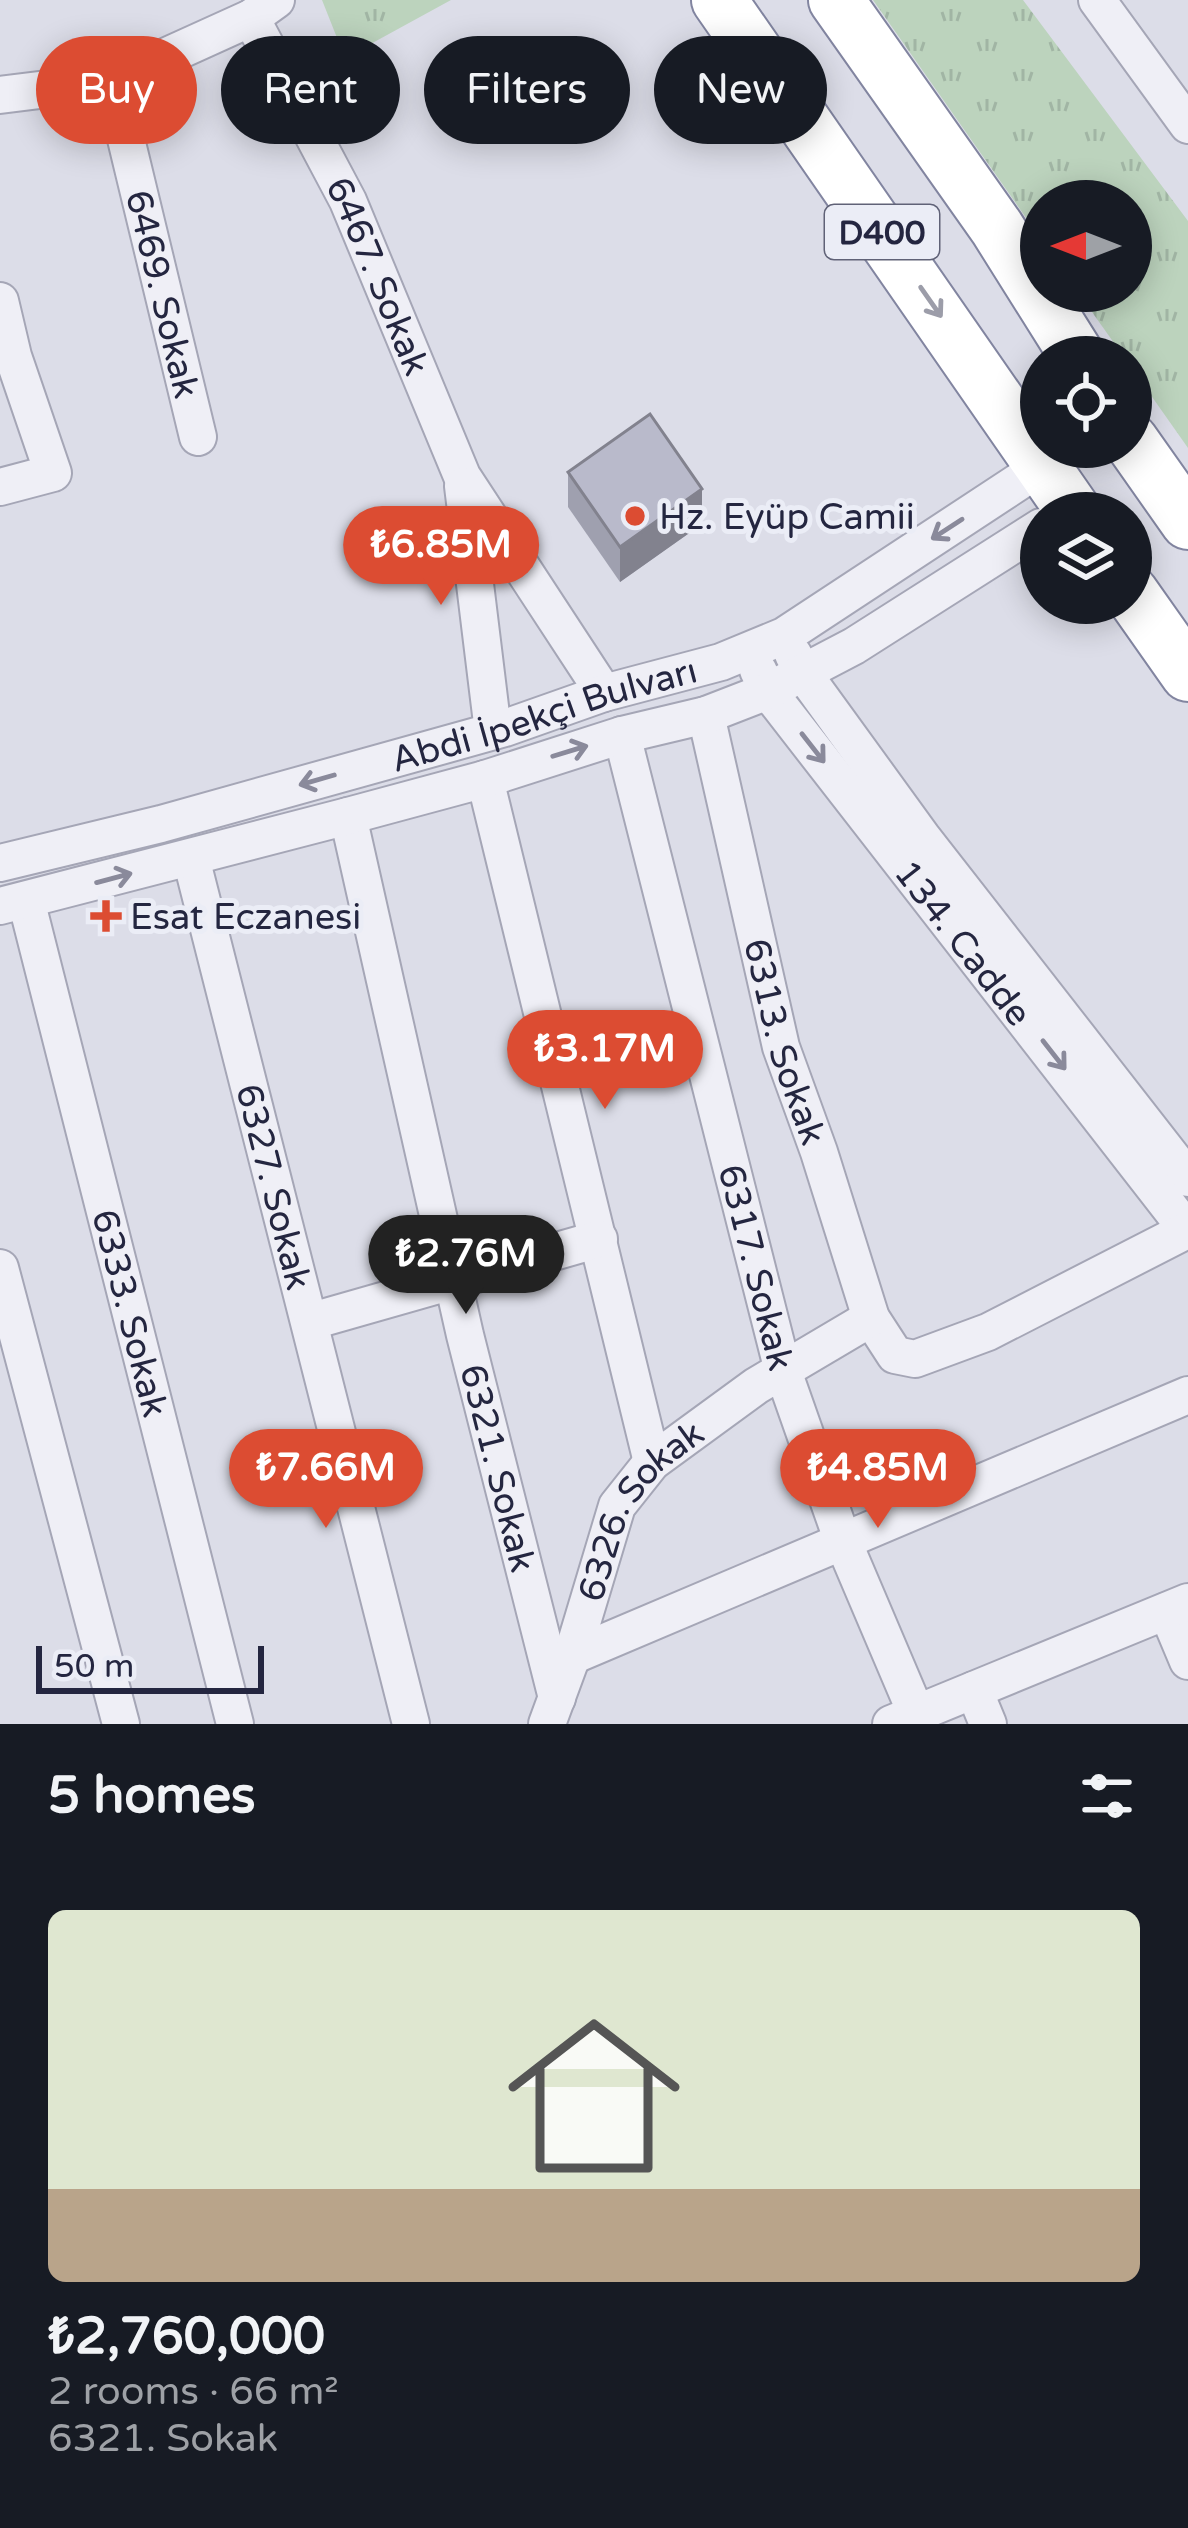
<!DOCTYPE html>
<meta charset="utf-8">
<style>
body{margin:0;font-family:"Varela Round",sans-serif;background:#242831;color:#f1f3f6;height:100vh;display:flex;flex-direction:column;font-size:45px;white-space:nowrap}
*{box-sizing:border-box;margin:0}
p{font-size:39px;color:#9ea1a6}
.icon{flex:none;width:66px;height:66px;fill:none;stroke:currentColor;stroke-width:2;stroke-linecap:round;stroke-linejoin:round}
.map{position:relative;height:1724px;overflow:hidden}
.panel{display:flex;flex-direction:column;background:#171b24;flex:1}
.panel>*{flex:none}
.guide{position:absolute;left:36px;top:36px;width:1116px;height:108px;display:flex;gap:24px}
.needle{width:78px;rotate:270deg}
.tools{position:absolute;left:1020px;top:180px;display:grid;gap:24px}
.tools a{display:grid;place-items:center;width:132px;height:132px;border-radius:50%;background:#171b24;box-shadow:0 6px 30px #0003;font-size:60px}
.scale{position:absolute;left:36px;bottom:30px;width:228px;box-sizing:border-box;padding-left:12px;border:6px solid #242640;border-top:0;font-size:33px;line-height:42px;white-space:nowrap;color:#242640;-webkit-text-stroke:9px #ebedf6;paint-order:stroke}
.price{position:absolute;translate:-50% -102px;padding:0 27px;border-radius:42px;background:#dc4c32;color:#fff;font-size:39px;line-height:78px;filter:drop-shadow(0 3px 6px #0008)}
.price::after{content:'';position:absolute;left:50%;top:72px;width:36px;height:27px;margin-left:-18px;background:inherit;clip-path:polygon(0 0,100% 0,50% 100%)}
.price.current{background:#222;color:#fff}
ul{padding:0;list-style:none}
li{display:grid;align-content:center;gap:24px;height:636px;padding:0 48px}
li span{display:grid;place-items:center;height:372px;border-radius:18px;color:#555}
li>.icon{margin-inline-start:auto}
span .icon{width:216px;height:216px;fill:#fffc;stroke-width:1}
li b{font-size:51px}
h2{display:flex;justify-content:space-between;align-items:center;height:144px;padding:0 48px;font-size:51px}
.chip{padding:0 42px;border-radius:54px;background:#171b24;box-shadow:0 6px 30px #0003;font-size:42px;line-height:108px}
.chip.current{background:#dc4c32;color:#fff}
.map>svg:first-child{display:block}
.park{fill:url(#park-tufts)}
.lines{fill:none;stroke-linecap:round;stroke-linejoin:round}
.minor-casing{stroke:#a5a6b6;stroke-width:40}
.highway-casing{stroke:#8285a0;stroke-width:58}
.minor{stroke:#efeff6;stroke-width:36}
.highway{stroke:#fff;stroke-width:54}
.wall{fill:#9fa0af}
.shaded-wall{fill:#82828e}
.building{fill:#b9bacb;stroke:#82828e;stroke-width:3}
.oneway{stroke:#9c9da9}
.oneway2{stroke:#8a8a9b}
.poi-dot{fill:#dc4c32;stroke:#ebedf6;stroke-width:4.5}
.labels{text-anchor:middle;stroke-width:10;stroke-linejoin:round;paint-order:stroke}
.shield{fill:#ebedf6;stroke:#606277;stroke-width:3}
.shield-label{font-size:33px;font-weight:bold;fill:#242640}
.street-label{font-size:36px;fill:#242640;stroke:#ebedf6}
.poi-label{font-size:36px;fill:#242640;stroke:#ebedf6;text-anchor:start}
</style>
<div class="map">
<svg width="1188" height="1724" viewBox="0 0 1188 1724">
<defs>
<pattern id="park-tufts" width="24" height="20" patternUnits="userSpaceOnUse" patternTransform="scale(3)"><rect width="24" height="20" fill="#bcd3bd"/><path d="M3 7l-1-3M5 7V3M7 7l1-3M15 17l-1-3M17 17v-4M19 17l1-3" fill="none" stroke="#a1b5a4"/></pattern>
</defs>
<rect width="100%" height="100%" fill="#dcdde8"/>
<path class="park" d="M 322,0 L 451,0 L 345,58 Z
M 873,0 L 1023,0 L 1188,221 L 1188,448 L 1131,367 L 1131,357 L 1124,357 L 1077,291 L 1131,291 L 1131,201 L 1041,201 L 1041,239 Z"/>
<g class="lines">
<defs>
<g id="minor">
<path d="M 1097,0 L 1188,125"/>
<path id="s1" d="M 251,18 L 348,201 L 462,476 L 604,693"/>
<path id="s2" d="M 112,81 L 198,437"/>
<path d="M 0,95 L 112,81 L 251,18 L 276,0"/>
<path d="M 0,301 L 13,356 L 53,473 L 0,487"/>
<path d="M 463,486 L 493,731"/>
<path d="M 793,654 L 803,673 L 922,837 L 1188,1178"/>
<path id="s3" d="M 758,670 L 768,691 L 1188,1231"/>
<path id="s4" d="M 706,715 L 781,1047 L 819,1152 L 871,1318 L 895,1355 L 915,1359 L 988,1332 L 1187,1230"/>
<path id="s5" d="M 622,735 L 783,1371 L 842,1539 L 916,1713"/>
<path d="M 485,779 L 652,1462"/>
<path id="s6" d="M 348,816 L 465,1335 L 557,1698"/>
<path id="s7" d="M 191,858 L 411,1724"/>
<path id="s8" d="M 0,863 L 161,824 L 505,728 L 604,693 L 721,662 L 784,636 L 1044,465"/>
<path id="s9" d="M 26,900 L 235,1724"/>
<path d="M 0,906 L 348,816 L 485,779 L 622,735 L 706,715 L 768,691 L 854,646 L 1041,527"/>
<path d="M 0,1268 L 121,1724"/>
<path d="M 312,1321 L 599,1239"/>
<path d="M 1167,1611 L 1188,1661"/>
<path d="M 572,1656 L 1188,1395"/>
<path d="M 974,1690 L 988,1724"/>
<path id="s10" d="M 547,1724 L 572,1656 L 617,1506 L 652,1462 L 756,1386 L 871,1318"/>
<path d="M 891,1724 L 1188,1602"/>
</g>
<path id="highway" d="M 719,0 L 1075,513
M 836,0 L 997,228 L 1078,357
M 1131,441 L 1188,522
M 1131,593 L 1188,674"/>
</defs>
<use href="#minor" class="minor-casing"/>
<use href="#highway" class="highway-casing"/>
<use href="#minor" class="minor"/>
<use href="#highway" class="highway"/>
</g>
<path class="wall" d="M 568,472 L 702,524 L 620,582 L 568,507 Z"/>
<path class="shaded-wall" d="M 702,489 L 702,524 L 620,582 L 620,547 Z"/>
<path class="building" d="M 650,414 L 702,489 L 620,547 L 568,472 Z"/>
<defs><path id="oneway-shaft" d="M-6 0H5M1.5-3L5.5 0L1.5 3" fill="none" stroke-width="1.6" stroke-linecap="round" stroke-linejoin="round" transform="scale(3)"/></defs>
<use class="oneway" href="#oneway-shaft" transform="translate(931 302) rotate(55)"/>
<g class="oneway2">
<use href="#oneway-shaft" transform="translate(947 529) rotate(147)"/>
<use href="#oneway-shaft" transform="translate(813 748) rotate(52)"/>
<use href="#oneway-shaft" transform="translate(570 751) rotate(-17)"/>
<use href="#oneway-shaft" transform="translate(317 780) rotate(164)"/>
<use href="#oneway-shaft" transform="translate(114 878) rotate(-15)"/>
<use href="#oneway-shaft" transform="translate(1054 1055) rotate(52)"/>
</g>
<g class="poi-dot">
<circle cx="635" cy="516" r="12"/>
<path d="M100 898h12v12h12v12h-12v12h-12v-12h-12v-12h12z"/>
</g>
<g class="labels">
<rect class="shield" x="825" y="205" width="114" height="54" rx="9"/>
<g class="shield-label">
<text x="882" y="244">D400</text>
</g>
<g class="street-label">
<text dy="13" stroke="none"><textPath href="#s1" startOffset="288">6467. Sokak</textPath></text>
<text dy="13" stroke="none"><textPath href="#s2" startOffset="219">6469. Sokak</textPath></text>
<text dy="13" stroke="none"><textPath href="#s8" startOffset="564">Abdi İpekçi Bulvarı</textPath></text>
<text dy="13" stroke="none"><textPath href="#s3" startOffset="342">134. Cadde</textPath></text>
<text dy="13" stroke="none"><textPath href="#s4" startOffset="336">6313. Sokak</textPath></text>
<text dy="13" stroke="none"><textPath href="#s7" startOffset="339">6327. Sokak</textPath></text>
<text dy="13" stroke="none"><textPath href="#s5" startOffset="549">6317. Sokak</textPath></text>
<text dy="13" stroke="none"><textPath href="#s9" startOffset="426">6333. Sokak</textPath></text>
<text dy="13" stroke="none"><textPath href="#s6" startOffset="669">6321. Sokak</textPath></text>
<text dy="13" stroke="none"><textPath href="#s10" startOffset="237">6326. Sokak</textPath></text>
</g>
<g class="poi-label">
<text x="659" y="529">Hz. Eyüp Camii</text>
<text x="130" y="929">Esat Eczanesi</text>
</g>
</g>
</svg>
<div class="tools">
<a><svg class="needle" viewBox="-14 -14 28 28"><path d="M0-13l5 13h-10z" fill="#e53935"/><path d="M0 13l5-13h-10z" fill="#9ea1a6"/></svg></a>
<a><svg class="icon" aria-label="locate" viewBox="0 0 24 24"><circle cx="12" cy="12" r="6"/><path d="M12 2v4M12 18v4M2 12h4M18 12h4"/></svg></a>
<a><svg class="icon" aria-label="layers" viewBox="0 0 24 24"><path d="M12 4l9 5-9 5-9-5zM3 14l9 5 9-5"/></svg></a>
</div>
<div class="scale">50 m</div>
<b class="price" style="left:441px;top:608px">₺6.85M</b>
<b class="price" style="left:605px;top:1112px">₺3.17M</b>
<b class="price current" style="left:466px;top:1317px">₺2.76M</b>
<b class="price" style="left:326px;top:1531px">₺7.66M</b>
<b class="price" style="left:878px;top:1531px">₺4.85M</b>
<div class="guide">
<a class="chip current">Buy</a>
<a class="chip">Rent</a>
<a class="chip">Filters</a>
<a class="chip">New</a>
</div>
</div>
<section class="panel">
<h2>5 homes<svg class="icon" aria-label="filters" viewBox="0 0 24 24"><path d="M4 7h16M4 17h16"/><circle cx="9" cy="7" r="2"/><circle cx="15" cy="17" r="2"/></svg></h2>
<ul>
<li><span style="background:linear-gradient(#dfe7d0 75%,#b9a48a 0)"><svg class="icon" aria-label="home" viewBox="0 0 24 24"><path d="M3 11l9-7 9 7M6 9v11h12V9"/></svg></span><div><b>₺2,760,000</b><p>2 rooms · 66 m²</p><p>6321. Sokak</p></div></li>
</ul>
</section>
